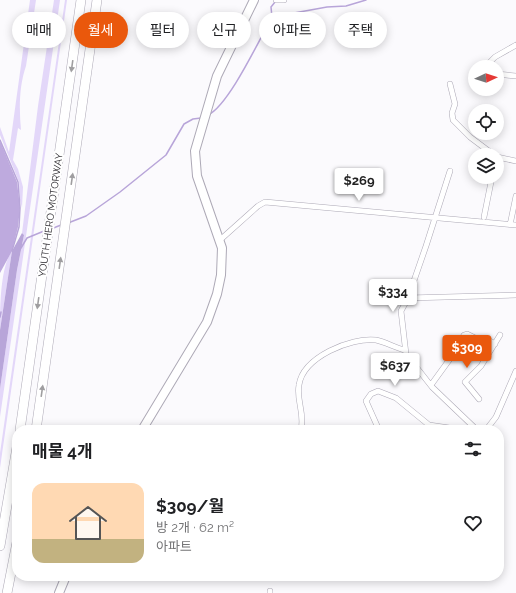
<!DOCTYPE html>
<html lang="ko">
<meta charset="utf-8">
<style>
body{margin:0;font-family:Raleway,"Noto Sans KR",sans-serif;background:#f2f2f2;color:#202124;height:100vh;display:flex;flex-direction:column;font-size:15px;white-space:nowrap}
*{box-sizing:border-box;margin:0}
p{font-size:13px;color:#757577}
.icon{flex:none;width:22px;height:22px;fill:none;stroke:currentColor;stroke-width:2;stroke-linecap:round;stroke-linejoin:round}
.map{position:relative;flex:1;overflow:hidden}
.details{position:absolute;left:12px;top:425px;width:492px;height:156px;display:flex;flex-direction:column;background:#fff;border-radius:16px;box-shadow:0 2px 10px #0003}
.details>*{flex:none}
.banner{position:absolute;left:12px;top:12px;width:492px;height:36px;display:flex;gap:8px}
.needle{width:26px;rotate:86deg}
.controls{position:absolute;left:468px;top:60px;display:grid;gap:8px}
.controls a{display:grid;place-items:center;width:36px;height:36px;border-radius:50%;background:#fff;box-shadow:0 2px 10px #0003;font-size:20px}
.price{position:absolute;translate:-50% -34px;padding:0 9px;border-radius:4px;background:#fff;color:#222;font-size:13px;line-height:26px;filter:drop-shadow(0 1px 2px #0008)}
.price::after{content:'';position:absolute;left:50%;top:24px;width:12px;height:9px;margin-left:-6px;background:inherit;clip-path:polygon(0 0,100% 0,50% 100%)}
.price.current{background:#ea580c;color:#fff}
ul{padding:0;list-style:none}
li{display:flex;align-items:center;gap:12px;height:100px;padding:0 20px}
li+li{border-top:1px solid #e0e0e0}
li span{display:grid;place-items:center;flex:none;width:112px;height:80px;border-radius:12px;color:#555}
li>.icon{margin-inline-start:auto}
span .icon{width:48px;height:48px;fill:#fffc;stroke-width:1}
li b{font-size:17px}
h2{display:flex;justify-content:space-between;align-items:center;height:48px;padding:0 20px;font-size:17px}
.tag{padding:0 14px;border-radius:18px;background:#fff;box-shadow:0 2px 10px #0003;font-size:14px;line-height:36px}
.tag.current{background:#ea580c;color:#fff}
.map>svg:first-child{display:block}
.green{fill:#e3d7f9}
.forest{fill:#beaade}
.water{fill:#b8a5d9}
.lines{fill:none;stroke-linecap:round;stroke-linejoin:round}
.stream{stroke:#b8a5d9;stroke-width:1.5}
.street-casing{stroke:#ada9b6;stroke-width:6}
.primary-casing{stroke:#ada9b6;stroke-width:10}
.highway-casing{stroke:#ada9b6;stroke-width:10}
.street{stroke:#fff;stroke-width:5}
.primary{stroke:#fff;stroke-width:8}
.highway{stroke:#fff;stroke-width:9}
.oneway{fill:#9f9ea0}
.labels{text-anchor:middle;stroke-width:4;stroke-linejoin:round;paint-order:stroke}
.street-label{font-size:10px;fill:#29272c;stroke:#fff}
</style>
<div class="map">
<svg width="516" height="593" viewBox="0 0 516 593">
<rect width="100%" height="100%" fill="#fbfafd"/>
<path class="green" d="M 30,0 L 36,0 L 26,66 C 19,86 19,109 21,130 L 18,128 L 13,160 L 18,169 L 23,187 L 22,208 L 20,200 L 19,182 L 0,135 L 0,127 L 9,152 Z
M 54,0 L 60,0 L 0,417 L 0,389 L 17,270 L 24,235 L 22,233 L 38,106 Z
M 65,0 L 67,0 L 0,468 L 0,453 Z
M 12,251 L 0,330 C 0,309 0,267 12,251 Z"/>
<path class="forest" d="M 0,141 L 17,182 L 20,208 L 18,227 L 12,251 L 0,273 Z"/>
<path class="water" d="M 22,233 L 24,235 L 17,270 L 0,389 L 0,330 L 12,251 Z"/>
<g class="lines">
<path class="stream" d="M 272,17 L 271,7 L 275,2
M 208,115 C 229,105 259,40 272,17 L 327,7 L 346,6 L 366,0
M 0,140 L 18,182 L 20,208 L 19,227 L 12,251
M 68,223 L 86,216 L 120,192 L 166,155 L 184,124 L 193,119 L 201,118
M 51,229 L 61,225
M 21,248 L 27,238 L 44,231
M 0,317 L 1,312"/>
<defs>
<path id="street" d="M 276,0 L 284,0
M 485,67 L 495,57 L 516,45
M 497,74 L 516,76
M 450,84 L 455,104 L 452,113 L 453,120 L 470,137 L 494,155
M 497,157 L 516,161
M 450,171 L 426,246 L 408,298 L 401,311 L 406,354 L 432,387 L 477,430
M 484,217 L 492,177
M 510,225 L 516,196
M 220,240 L 258,206 L 265,202 L 516,225
M 408,298 L 516,295
M 431,385 L 455,352 L 464,335 L 467,334 L 477,339 L 488,340 L 495,344
M 479,399 L 465,382 L 481,366 L 500,335
M 301,430 C 305,412 296,401 299,385 C 303,357 351,337 376,340 C 386,342 395,348 405,350
M 379,430 L 366,401 L 371,394 L 378,391 L 396,398 L 429,425 L 463,430
M 486,430 L 496,417 L 516,371
M 270,591 L 270,593"/>
<path id="primary" d="M 142,430 L 207,322 L 217,294 L 221,275 L 222,248 L 197,176 L 195,151 L 217,76 L 254,0
M 59,593 L 66,576"/>
<path id="highway" d="M 20,430 L 81,0
M 36,430 L 97,0
M 0,546 L 17,447
M 7,593 L 17,542"/>
</defs>
<use href="#street" class="street-casing"/>
<use href="#primary" class="primary-casing"/>
<use href="#highway" class="highway-casing"/>
<use href="#street" class="street"/>
<use href="#primary" class="primary"/>
<use href="#highway" class="highway"/>
</g>
<defs><path id="oneway-solid" d="M-6-.8H1V-3.2L6.5 0L1 3.2V.8H-6Z"/></defs>
<g class="oneway">
<use href="#oneway-solid" transform="translate(72 66) rotate(98)"/>
<use href="#oneway-solid" transform="translate(72 179) rotate(-82)"/>
<use href="#oneway-solid" transform="translate(60 263) rotate(-82)"/>
<use href="#oneway-solid" transform="translate(38 303) rotate(98)"/>
<use href="#oneway-solid" transform="translate(42 391) rotate(-82)"/>
</g>
<g class="labels">
<g class="street-label">
<text transform="translate(50 215) rotate(-82)" y="4">YOUTH HERO MOTORWAY</text>
</g>
</g>
</svg>
<div class="controls">
<a><svg class="needle" viewBox="-14 -14 28 28"><path d="M0-13l5 13h-10z" fill="#e53935"/><path d="M0 13l5-13h-10z" fill="#757577"/></svg></a>
<a><svg class="icon" aria-label="locate" viewBox="0 0 24 24"><circle cx="12" cy="12" r="6"/><path d="M12 2v4M12 18v4M2 12h4M18 12h4"/></svg></a>
<a><svg class="icon" aria-label="layers" viewBox="0 0 24 24"><path d="M12 4l9 5-9 5-9-5zM3 14l9 5 9-5"/></svg></a>
</div>
<b class="price" style="left:359px;top:202px">$269</b>
<b class="price" style="left:393px;top:313px">$334</b>
<b class="price current" style="left:467px;top:369px">$309</b>
<b class="price" style="left:395px;top:387px">$637</b>
<div class="banner">
<a class="tag">매매</a>
<a class="tag current">월세</a>
<a class="tag">필터</a>
<a class="tag">신규</a>
<a class="tag">아파트</a>
<a class="tag">주택</a>
</div>
<section class="details">
<h2>매물 4개<svg class="icon" aria-label="filters" viewBox="0 0 24 24"><path d="M4 7h16M4 17h16"/><circle cx="9" cy="7" r="2"/><circle cx="15" cy="17" r="2"/></svg></h2>
<ul>
<li><span style="background:linear-gradient(#ffd9b3 70%,#c2b280 0)"><svg class="icon" aria-label="home" viewBox="0 0 24 24"><path d="M3 11l9-7 9 7M6 9v11h12V9"/></svg></span><div><b>$309/월</b><p>방 2개 · 62 m²</p><p>아파트</p></div><svg class="icon" aria-label="heart" viewBox="0 0 24 24"><path d="M12 20l-8-8c-3-5 5-10 8-4 3-6 11-1 8 4z"/></svg></li>
</ul>
</section>
</div>
